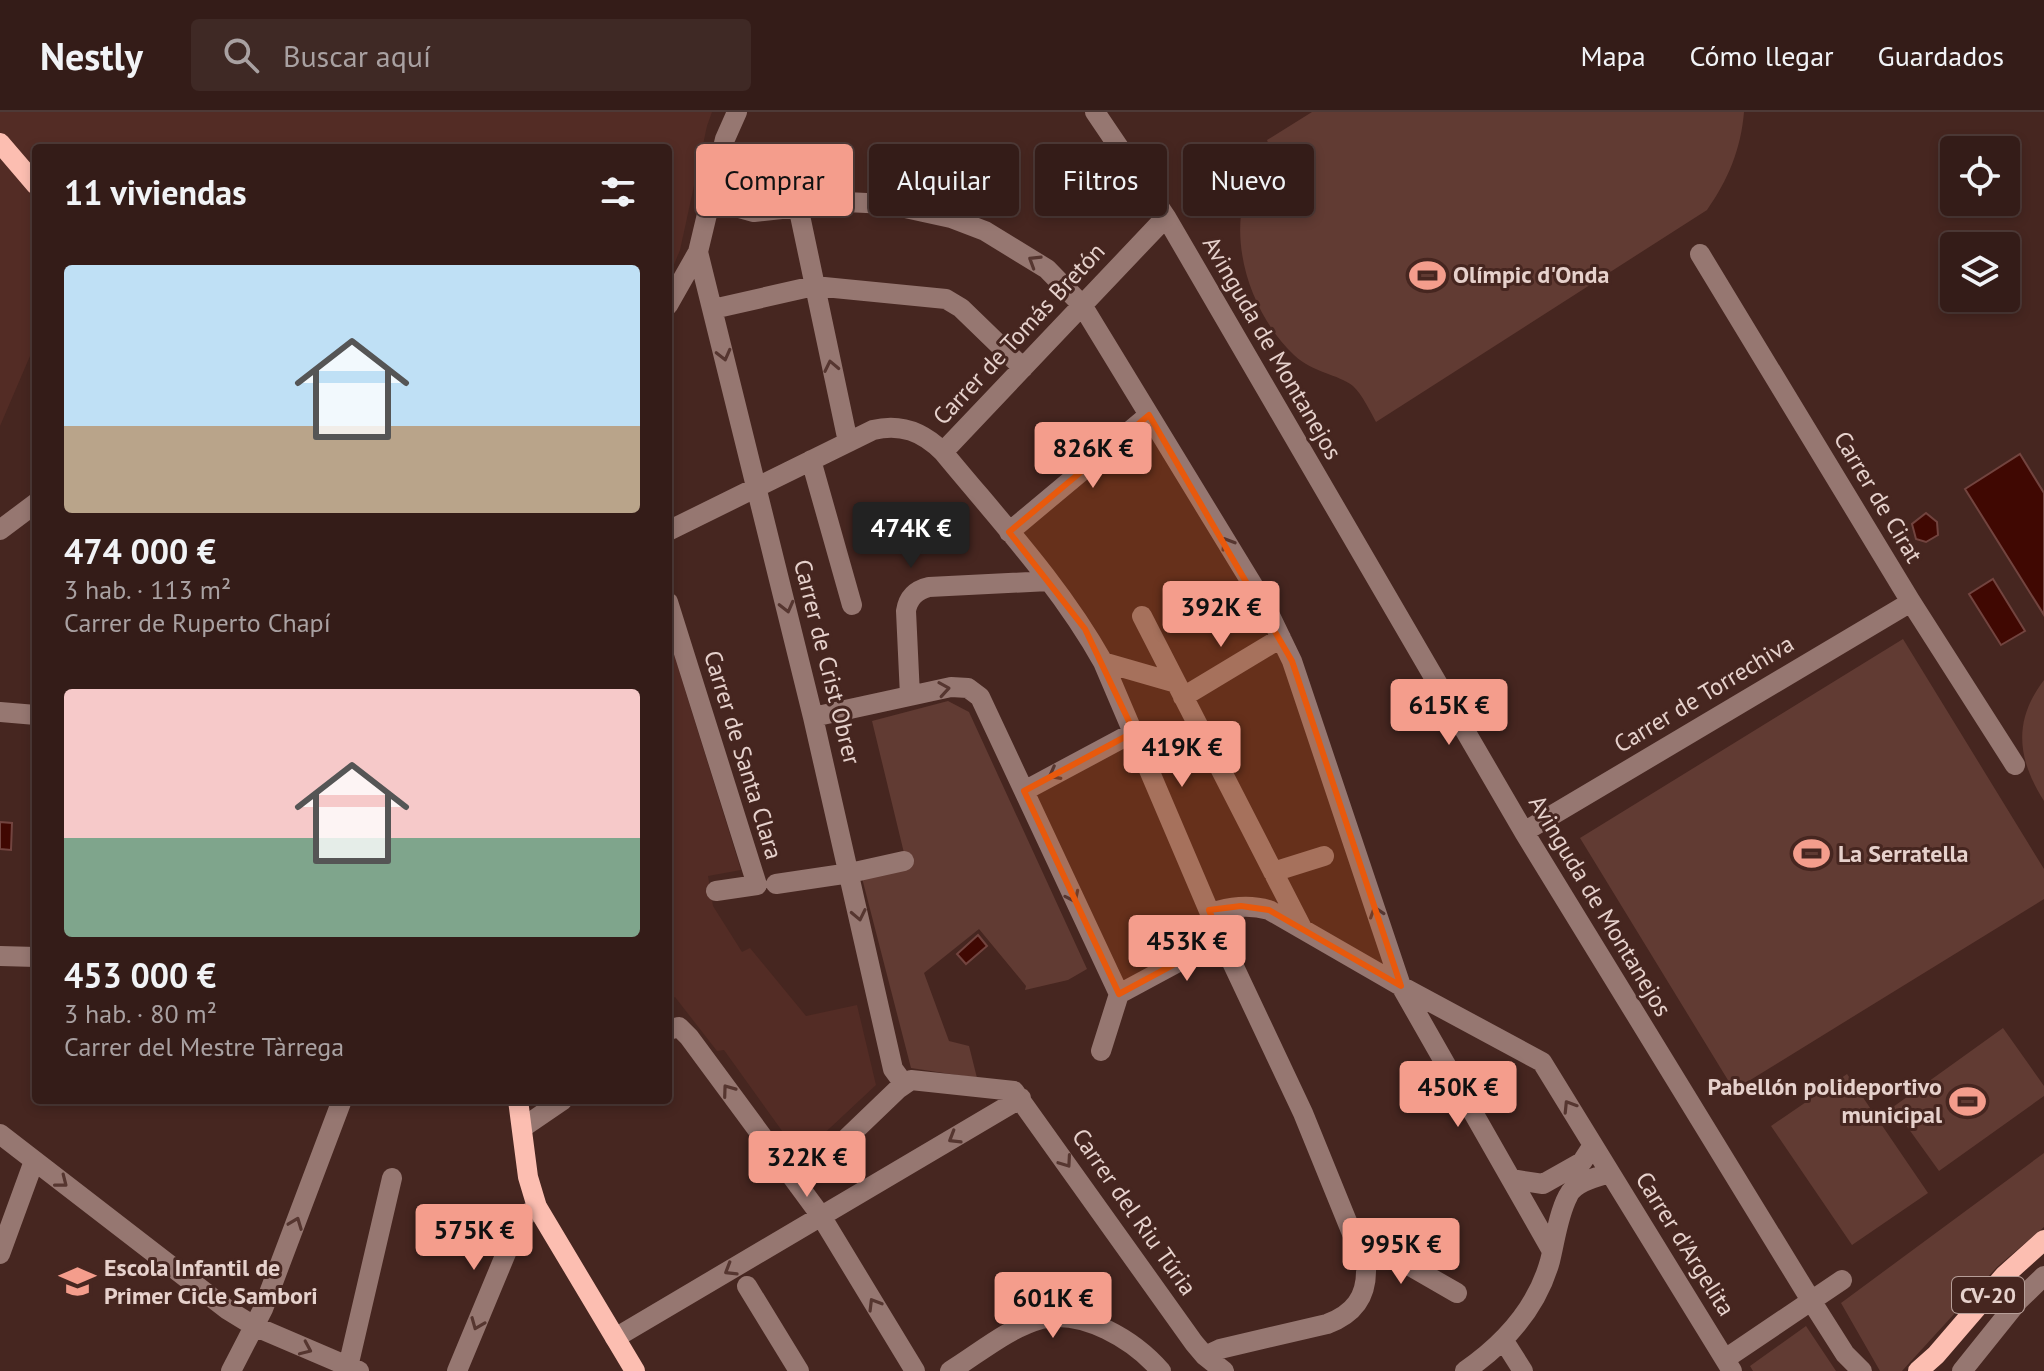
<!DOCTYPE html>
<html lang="es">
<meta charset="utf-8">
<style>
body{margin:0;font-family:"PT Sans",sans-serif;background:#3f2925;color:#f1f3f6;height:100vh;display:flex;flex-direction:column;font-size:30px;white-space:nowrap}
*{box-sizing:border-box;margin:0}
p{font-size:26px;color:#a9a1a2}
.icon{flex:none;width:44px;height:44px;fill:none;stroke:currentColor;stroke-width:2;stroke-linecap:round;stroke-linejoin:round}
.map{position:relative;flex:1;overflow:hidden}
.panel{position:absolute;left:32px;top:32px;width:640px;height:960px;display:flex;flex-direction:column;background:#341c18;border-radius:8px;box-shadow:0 4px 12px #0003,0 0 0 2px #4e3a37}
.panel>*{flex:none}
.guide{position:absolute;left:696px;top:32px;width:760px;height:72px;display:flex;gap:16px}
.fabs{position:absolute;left:1940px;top:24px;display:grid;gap:16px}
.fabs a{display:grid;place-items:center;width:80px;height:80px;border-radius:8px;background:#341c18;box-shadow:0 4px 12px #0003,0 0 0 2px #4e3a37;font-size:40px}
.price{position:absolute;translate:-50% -68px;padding:0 18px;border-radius:8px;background:#f49d8c;color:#111;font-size:26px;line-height:52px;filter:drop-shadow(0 2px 4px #0008)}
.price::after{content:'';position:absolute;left:50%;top:48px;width:24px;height:18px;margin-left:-12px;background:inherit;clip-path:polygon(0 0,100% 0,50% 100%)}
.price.active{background:#222;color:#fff}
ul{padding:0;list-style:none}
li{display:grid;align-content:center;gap:16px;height:424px;padding:0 32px}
li span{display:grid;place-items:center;height:248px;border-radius:8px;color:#555}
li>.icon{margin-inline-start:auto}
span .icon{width:144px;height:144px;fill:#fffc;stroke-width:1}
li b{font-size:34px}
h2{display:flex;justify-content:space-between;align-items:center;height:96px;padding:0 32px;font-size:34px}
.pill{padding:0 28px;border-radius:8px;background:#341c18;box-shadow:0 4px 12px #0003,0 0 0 2px #4e3a37;font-size:28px;line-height:72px}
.pill.active{background:#f49d8c;color:#111}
header{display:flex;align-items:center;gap:48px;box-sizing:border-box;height:112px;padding:0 40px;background:#341c18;border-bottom:2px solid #4e3a37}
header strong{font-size:38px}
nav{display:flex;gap:44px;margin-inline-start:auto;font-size:28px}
.search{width:560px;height:72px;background:#3f2925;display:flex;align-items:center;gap:20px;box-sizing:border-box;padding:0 28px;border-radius:8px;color:#a9a1a2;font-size:30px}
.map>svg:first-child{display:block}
.built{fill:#532c25}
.green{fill:#613b33}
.water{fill:#400802;stroke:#72443f;stroke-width:2}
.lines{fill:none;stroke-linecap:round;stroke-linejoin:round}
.minor{stroke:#967771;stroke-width:20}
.major{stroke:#fcbeb1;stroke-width:20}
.oneway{stroke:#563630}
.marked{fill:#e8590c;fill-opacity:0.2;stroke:#e8590c;stroke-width:6;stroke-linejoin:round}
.labels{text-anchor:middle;stroke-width:6;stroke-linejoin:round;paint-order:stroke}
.shield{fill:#462620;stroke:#b69e98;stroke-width:2}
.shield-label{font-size:22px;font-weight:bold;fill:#e6d1cc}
.poi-label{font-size:24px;font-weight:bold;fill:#e6d1cc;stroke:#462620;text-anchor:start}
.street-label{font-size:24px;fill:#e6d1cc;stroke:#462620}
</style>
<header>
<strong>Nestly</strong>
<div class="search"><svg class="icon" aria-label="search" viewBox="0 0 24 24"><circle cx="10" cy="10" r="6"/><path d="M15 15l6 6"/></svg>Buscar aquí</div>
<nav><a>Mapa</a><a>Cómo llegar</a><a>Guardados</a></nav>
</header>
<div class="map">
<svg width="2044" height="1259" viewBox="0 0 2044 1259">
<rect width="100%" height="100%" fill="#462620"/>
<path class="built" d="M 0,0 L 712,0 L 707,14 L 680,138 L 668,167 L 668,36 L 36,36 L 36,230 L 0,314 Z
M 668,523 L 741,758 L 708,764 L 713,794 L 742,840 L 750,836 L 806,904 L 857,893 L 876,973 L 800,1044 L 724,938 L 717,939 L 675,885 L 668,889 Z"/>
<path class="green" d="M 1312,0 L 1744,0 C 1741,37 1728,68 1707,98 L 1376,310 C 1370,299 1362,282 1353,274 C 1338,262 1313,261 1294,243 C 1248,199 1222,117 1255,58 C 1259,51 1266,45 1271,39 L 1267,28 Z
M 1903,527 L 2044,757 L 2044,787 L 1734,978 L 1580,726 Z
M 2044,568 L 2044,689 C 2018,648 2012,610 2044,568 Z
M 948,589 L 969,600 L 1087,857 L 1068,868 L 1025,878 L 1026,874 L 979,817 L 924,861 L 949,929 L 969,934 L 977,966 L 911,956 L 862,766 L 913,754 L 904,741 L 872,609 Z
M 2003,916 L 2044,974 L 2044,984 L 1939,1059 L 1893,995 Z
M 1847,962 L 1928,1081 L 1852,1133 L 1771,1014 Z
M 2044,1041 L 2044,1115 L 1997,1155 L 1902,1259 L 1880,1259 L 1841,1191 Z
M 1806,1214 L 1836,1259 L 1753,1259 L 1750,1254 Z"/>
<path class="water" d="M 2020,342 L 2044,381 L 2044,503 L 1965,377 Z
M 1926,401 L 1937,410 L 1938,423 L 1926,430 L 1916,427 L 1912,412 Z
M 1993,467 L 2025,519 L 2001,533 L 1969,482 Z
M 0,710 L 12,711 L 11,738 L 0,737 Z
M 978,823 L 987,834 L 966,852 L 957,842 Z"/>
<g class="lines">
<path class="minor" d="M 1095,0 L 1166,105 L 1524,720 L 1812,1190 L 1845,1242 L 1862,1259
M 711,88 L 754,100 L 846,90 L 887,92 L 951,106 L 985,119 L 1047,157 L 1082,193 L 1265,493 L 1292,549 L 1401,874 L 1552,1139
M 798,94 L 848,330
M 698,140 L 813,605 L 893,957 L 904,972
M 1700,142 L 1911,490 L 2015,653
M 668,193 L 698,140 L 725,27 L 737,0
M 713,197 L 814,174 L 946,187 L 961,196 L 1023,256
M 943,340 L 1166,105
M 811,348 L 852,493
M 0,418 L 36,391
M 668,419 L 873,318 C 901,311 923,320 943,340 C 999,408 1060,473 1103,550 L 1221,827 L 1303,1001 L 1366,1156 C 1367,1185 1354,1202 1327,1212 L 1220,1237 L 1205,1244
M 1009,420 L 1149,303
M 668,490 L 757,773 L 716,779
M 1142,504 L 1302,816
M 1103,550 L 1176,571
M 910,584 L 906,499 C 908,486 916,478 929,475 L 1049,469
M 1183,585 L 1281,526
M 0,600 L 36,603
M 813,605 L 951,575 L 968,576 L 980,585 L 1119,882 L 1101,939
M 1024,679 L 1134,620
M 1524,720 L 1911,490
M 1273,760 L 1324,744
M 776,772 L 850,761 L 904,749
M 1210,801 C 1230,795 1248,792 1269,798 L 1401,874 L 1542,950 L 1732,1259
M 0,844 L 36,845
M 1119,882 L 1221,827
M 668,918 L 679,915 L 689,925 L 821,1104 L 915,1259
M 522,1016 L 563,988
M 0,1022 L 228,1198 L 254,1214 L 359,1259
M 1511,1067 L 1543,1072 L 1582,1050 L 1593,1033
M 798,1073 L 898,977 L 911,968 L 1014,979 L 1194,1231 L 1205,1244 L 1224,1259
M 1358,1131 L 1384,1139 L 1457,1181
M 0,1142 L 34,1049
M 747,1174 L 799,1259
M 615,1226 L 1021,986
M 1504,1229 L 1523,1259
M 1725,1247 L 1842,1168
M 348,1255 L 392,1066
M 231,1259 L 263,1197 L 342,988
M 457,1259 L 514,1122 L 523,1105 L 537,1095
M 950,1259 C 978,1242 1008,1216 1041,1207 C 1083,1197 1134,1228 1161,1259
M 1465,1259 C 1504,1232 1537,1196 1550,1149 C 1555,1129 1558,1103 1568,1084 C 1574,1070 1597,1065 1610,1061
M 1962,1259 L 2019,1188 L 2044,1164"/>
<path class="major" d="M 0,31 L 36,73
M 518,988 L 528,1065 L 537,1095 L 635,1259
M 1918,1259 L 1936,1243 L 2004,1164 L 2044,1128"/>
</g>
<defs><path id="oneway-chevron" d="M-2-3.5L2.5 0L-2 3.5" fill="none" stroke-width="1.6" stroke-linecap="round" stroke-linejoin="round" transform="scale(2)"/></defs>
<g class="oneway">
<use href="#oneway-chevron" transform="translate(1034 149) rotate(-148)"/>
<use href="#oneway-chevron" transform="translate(724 243) rotate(76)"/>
<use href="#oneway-chevron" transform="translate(831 254) rotate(-102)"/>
<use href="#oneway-chevron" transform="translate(1227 431) rotate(-121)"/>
<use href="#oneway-chevron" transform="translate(787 495) rotate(76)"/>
<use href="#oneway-chevron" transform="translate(944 577) rotate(-9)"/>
<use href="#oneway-chevron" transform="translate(1054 662) rotate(152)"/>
<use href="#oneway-chevron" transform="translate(1073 785) rotate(65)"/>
<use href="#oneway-chevron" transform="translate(1376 800) rotate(-108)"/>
<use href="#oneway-chevron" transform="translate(859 803) rotate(78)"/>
<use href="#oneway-chevron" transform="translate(728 978) rotate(-126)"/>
<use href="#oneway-chevron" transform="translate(1569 994) rotate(-122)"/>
<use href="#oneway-chevron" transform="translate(954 1026) rotate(149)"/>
<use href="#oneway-chevron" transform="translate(1066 1050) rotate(55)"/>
<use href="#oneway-chevron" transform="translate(62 1070) rotate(38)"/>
<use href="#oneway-chevron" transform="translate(296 1111) rotate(-69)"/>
<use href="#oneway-chevron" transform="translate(730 1158) rotate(149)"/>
<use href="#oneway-chevron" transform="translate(874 1192) rotate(-121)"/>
<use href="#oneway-chevron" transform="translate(477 1212) rotate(112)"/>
<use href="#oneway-chevron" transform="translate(306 1237) rotate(24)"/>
</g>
<path class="marked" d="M 1149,303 L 1292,549 L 1401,874 L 1269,798 L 1241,794 L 1209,798 L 1221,827 L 1119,882 L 1024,679 L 1134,620 L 1085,517 L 1009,420 Z"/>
<defs>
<symbol id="stadium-bare" viewBox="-9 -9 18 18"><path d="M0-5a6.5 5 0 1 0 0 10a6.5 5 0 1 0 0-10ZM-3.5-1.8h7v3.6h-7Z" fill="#f49d8c" stroke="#462620" stroke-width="2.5" paint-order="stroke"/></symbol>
<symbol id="school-bare" viewBox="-9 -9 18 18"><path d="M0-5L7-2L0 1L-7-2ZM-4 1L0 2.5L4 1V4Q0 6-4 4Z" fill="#f49d8c" stroke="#462620" stroke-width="2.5" paint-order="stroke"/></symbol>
</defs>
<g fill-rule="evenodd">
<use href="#stadium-bare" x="1402" y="138" width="51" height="51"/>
<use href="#stadium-bare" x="1786" y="716" width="51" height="51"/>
<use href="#stadium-bare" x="1942" y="964" width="51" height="51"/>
<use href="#school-bare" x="52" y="1144" width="51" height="51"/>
</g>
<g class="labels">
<rect class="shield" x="1952" y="1165" width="72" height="36" rx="6"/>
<g class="shield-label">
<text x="1988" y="1191">CV-20</text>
</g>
<g class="poi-label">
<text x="1453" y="171">Olímpic d'Onda</text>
<text x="1838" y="750">La Serratella</text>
<text x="1942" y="983" text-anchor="end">Pabellón polideportivo<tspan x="1942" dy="28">municipal</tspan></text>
<text x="104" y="1164">Escola Infantil de<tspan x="104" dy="28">Primer Cicle Sambori</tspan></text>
</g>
<g class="street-label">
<text transform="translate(1019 222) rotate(-47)" y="8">Carrer de Tomás Bretón</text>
<text transform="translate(1272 236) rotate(60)" y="8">Avinguda de Montanejos</text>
<text transform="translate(1878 385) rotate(59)" y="8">Carrer de Cirat</text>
<text transform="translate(827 550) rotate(76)" y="8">Carrer de Crist Obrer</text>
<text transform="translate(1704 582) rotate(-31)" y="8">Carrer de Torrechiva</text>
<text transform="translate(743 643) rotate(73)" y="8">Carrer de Santa Clara</text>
<text transform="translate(1600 794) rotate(59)" y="8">Avinguda de Montanejos</text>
<text transform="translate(1134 1100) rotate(55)" y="8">Carrer del Riu Túria</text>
<text transform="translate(1685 1132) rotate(58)" y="8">Carrer d'Argelita</text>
</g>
</g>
</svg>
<div class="fabs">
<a><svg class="icon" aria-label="locate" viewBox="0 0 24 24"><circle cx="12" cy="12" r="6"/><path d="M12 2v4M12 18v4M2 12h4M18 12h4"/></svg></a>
<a><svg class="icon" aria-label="layers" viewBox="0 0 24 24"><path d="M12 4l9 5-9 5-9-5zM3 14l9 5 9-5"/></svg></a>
</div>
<b class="price" style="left:1093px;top:378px">826K €</b>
<b class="price active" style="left:911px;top:458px">474K €</b>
<b class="price" style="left:1221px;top:537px">392K €</b>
<b class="price" style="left:1449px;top:635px">615K €</b>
<b class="price" style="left:1182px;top:677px">419K €</b>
<b class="price" style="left:1187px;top:871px">453K €</b>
<b class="price" style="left:1458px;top:1017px">450K €</b>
<b class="price" style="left:807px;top:1087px">322K €</b>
<b class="price" style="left:474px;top:1160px">575K €</b>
<b class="price" style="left:1401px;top:1174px">995K €</b>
<b class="price" style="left:1053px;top:1228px">601K €</b>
<div class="guide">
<a class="pill active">Comprar</a>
<a class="pill">Alquilar</a>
<a class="pill">Filtros</a>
<a class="pill">Nuevo</a>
</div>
<section class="panel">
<h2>11 viviendas<svg class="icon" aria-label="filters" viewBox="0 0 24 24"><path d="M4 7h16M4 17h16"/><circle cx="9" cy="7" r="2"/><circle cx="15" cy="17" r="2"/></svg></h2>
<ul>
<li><span style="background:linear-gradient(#bfe0f5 65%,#b9a48a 0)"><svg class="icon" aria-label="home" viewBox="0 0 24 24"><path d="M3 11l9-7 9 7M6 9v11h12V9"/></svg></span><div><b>474 000 €</b><p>3 hab. · 113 m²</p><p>Carrer de Ruperto Chapí</p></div></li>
<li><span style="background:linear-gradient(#f6c9c9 60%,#7fa58c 0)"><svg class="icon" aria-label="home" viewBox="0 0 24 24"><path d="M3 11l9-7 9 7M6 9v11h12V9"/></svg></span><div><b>453 000 €</b><p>3 hab. · 80 m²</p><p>Carrer del Mestre Tàrrega</p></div></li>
</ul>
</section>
</div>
